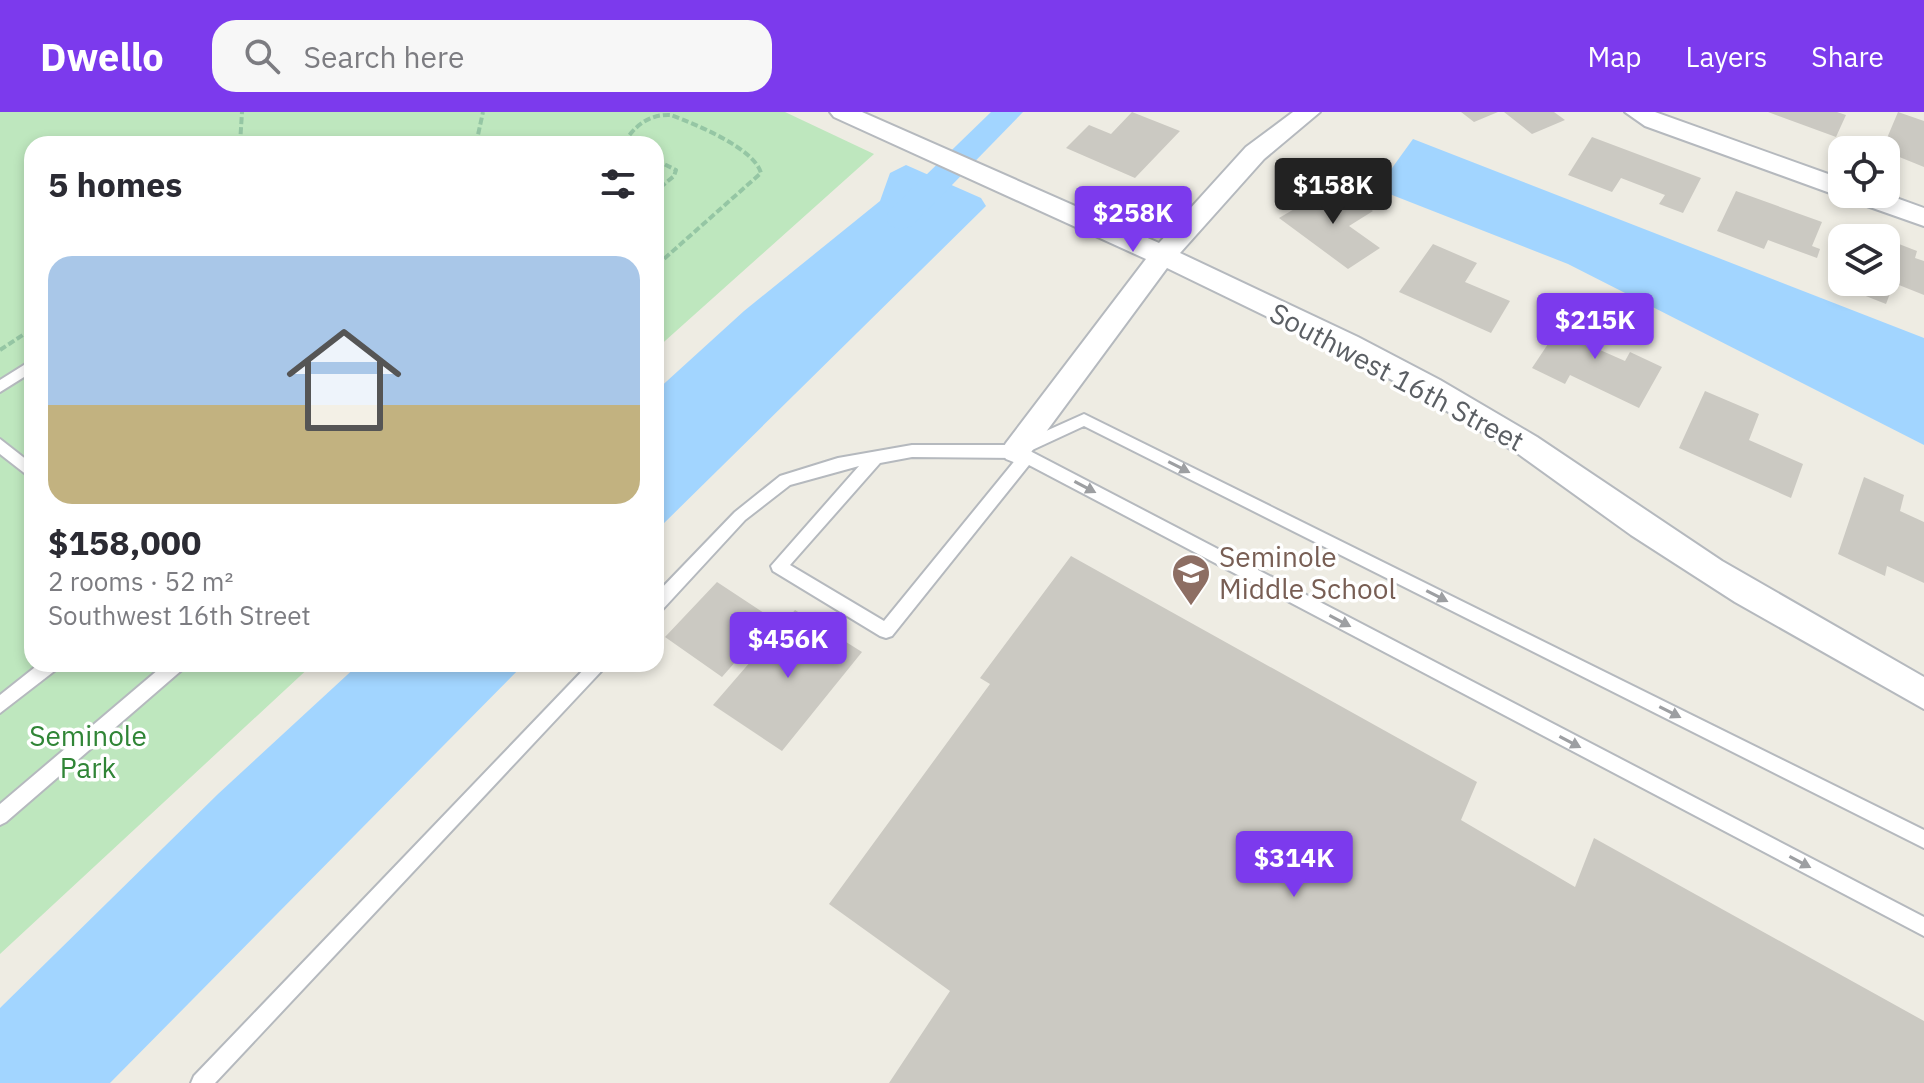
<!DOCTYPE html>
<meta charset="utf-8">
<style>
body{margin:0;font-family:"IBM Plex Sans",sans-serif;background:#f7f7f7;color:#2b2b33;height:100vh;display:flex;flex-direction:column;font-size:30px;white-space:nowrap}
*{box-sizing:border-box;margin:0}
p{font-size:26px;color:#7c7c81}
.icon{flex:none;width:44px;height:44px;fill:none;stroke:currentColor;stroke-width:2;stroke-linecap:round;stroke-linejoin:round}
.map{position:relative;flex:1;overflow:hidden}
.details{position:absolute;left:24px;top:24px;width:640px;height:536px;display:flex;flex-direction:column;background:#fff;border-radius:24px;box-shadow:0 4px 12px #0003}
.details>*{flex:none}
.buttons{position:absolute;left:1828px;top:24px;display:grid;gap:16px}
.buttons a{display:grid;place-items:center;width:72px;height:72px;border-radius:16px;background:#fff;box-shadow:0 4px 12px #0003;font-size:40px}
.price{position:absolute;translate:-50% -68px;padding:0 18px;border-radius:8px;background:#7c3aed;color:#fff;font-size:26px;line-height:52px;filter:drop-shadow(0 2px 4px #0008)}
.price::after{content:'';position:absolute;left:50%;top:48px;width:24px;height:18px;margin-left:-12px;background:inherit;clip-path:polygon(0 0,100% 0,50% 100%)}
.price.current{background:#222;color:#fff}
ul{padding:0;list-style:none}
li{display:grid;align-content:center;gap:16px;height:424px;padding:0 24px}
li+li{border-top:2px solid #e1e1e2}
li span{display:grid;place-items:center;height:248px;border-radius:24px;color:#555}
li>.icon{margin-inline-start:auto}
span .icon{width:144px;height:144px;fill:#fffc;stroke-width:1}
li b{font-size:34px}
h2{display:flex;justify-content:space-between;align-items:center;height:96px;padding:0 24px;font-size:34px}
header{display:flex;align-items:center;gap:48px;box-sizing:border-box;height:112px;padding:0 40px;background:#7c3aed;color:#fff}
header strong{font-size:38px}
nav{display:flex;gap:44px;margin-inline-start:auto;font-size:28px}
.search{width:560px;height:72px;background:#f7f7f7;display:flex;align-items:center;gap:20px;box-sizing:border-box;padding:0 28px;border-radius:24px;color:#7c7c81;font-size:30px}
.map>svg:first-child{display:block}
.green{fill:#bee7be}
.water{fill:#a2d5ff}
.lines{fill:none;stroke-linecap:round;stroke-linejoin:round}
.canal{fill:#a2d5ff;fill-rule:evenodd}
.building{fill:#cbc9c2}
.lane-casing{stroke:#b5b9be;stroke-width:4}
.street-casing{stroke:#b5b9be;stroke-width:4}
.path{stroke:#95c6a4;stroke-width:4;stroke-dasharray:7 3;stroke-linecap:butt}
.lane{fill:#fff;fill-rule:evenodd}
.street{fill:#fff;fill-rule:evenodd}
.oneway{fill:#9d9fa2}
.labels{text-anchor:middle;stroke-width:7;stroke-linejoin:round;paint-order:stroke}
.street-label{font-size:28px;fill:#5b5f64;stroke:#fff}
.education-label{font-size:28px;fill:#785e54;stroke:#fff;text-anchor:start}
.park-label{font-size:28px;fill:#308536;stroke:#fff}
</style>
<header>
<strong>Dwello</strong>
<div class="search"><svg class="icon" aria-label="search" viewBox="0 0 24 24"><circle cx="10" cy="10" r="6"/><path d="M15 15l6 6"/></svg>Search here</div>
<nav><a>Map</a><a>Layers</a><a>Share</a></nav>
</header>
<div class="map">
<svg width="1924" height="971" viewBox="0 0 1924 971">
<rect width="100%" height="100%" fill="#eeece3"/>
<path class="green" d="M 0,0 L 785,0 L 874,42 L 656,237 L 656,32 L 32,32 L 32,552 L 313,552 L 0,842 Z"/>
<path class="water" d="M 1413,27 L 1924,226 L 1924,333 L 1568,152 L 1387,81 L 1379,74 Z
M 906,53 L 981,86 L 986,94 L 656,419 L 656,279 L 744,199 L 880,89 L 890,61 Z
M 359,552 L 524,552 L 110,971 L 0,971 L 0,896 L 218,682 Z"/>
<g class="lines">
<path class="canal" d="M 991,0 L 1023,0 L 912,114 L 901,117 L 890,114 L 885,106 L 890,98 Z"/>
</g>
<path class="building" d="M 1132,0 L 1180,19 L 1135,66 L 1066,36 L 1089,13 L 1111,22 Z
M 1461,0 L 1498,0 L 1474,10 Z
M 1504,0 L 1554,0 L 1565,8 L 1532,22 Z
M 1768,0 L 1837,0 L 1846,3 L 1836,25 Z
M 1898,0 L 1924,9 L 1924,55 L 1882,38 Z
M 1592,25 L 1701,66 L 1683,101 L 1659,92 L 1665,83 L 1621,66 L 1612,80 L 1568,63 Z
M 1335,73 L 1373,99 L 1349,114 L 1380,136 L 1348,157 L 1279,106 Z
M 1736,79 L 1822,110 L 1812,134 L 1820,137 L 1817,146 L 1768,128 L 1764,137 L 1717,119 Z
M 1886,127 L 1917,139 L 1915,146 L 1924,149 L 1924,183 L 1894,171 L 1886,192 L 1853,179 L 1856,170 L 1886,170 Z
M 1433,132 L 1477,151 L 1465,170 L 1510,189 L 1491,221 L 1399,180 Z
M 1572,196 L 1605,211 L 1591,234 L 1625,249 L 1630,240 L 1662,255 L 1639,296 L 1570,263 L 1565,272 L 1532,256 Z
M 1705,279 L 1759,302 L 1749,328 L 1803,352 L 1791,386 L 1679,336 Z
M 1864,365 L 1904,383 L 1900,399 L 1924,410 L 1924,471 L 1887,454 L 1885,464 L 1838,442 Z
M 1071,444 L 1477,670 L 1461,708 L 1575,775 L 1594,726 L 1924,909 L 1924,971 L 889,971 L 950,879 L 829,792 L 990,572 L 980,566 Z
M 717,470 L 773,507 L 722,565 L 665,525 Z
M 795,498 L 862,540 L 782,639 L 713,593 Z"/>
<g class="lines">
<defs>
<path id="lane" d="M 32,248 L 32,260 L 0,280 L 0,268 Z
M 1084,302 L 1924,718 L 1924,736 L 1084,314 L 1030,339 L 1924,805 L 1924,824 L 1029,353 L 892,524 L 886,526 L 880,524 L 773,459 L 771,454 L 859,354 L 790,373 L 745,408 L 662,498 L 656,500 L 656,482 L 735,400 L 780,364 L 838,346 L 912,333 L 1015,333 ZM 912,345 L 1017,346 L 884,509 L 790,453 L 880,351 Z
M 0,327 L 32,352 L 32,367 L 0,342 Z
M 39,552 L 59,552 L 57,557 L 0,601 L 0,583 Z
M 165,552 L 185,552 L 183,557 L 6,710 L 0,713 L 0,692 Z
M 589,552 L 608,552 L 215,971 L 191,971 L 194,964 Z"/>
<path id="street" d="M 830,0 L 862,0 L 1159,131 L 1246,35 L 1293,0 L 1320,0 L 1264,47 L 1180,141 L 1358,225 L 1440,268 L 1537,325 L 1722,449 L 1924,565 L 1924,597 L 1735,490 L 1631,423 L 1517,341 L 1420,283 L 1338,239 L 1167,156 L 1026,347 L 1016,351 L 1006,347 L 1001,339 L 1006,331 L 1146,147 L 834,5 Z
M 1625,0 L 1655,0 L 1842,67 L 1842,82 L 1885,82 L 1924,96 L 1924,114 L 1850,88 L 1847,83 L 1833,82 L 1645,14 Z"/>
</defs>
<use href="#lane" class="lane-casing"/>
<use href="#street" class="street-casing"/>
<path class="path" d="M 240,32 L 242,0
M 476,32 L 483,0
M 631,32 L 628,25 C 639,10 653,2 671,3 C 695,12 754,36 761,61 L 656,154
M 656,48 L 676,58 L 674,64 L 656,79
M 0,238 L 32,217"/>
<use href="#lane" class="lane"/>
<use href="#street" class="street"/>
</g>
<defs><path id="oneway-solid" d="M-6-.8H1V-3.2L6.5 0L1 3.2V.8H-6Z" transform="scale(2)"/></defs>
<g class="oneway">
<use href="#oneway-solid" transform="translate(1179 355) rotate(27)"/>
<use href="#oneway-solid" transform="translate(1085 375) rotate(28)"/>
<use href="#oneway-solid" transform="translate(1437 484) rotate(27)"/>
<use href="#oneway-solid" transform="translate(1340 509) rotate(28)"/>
<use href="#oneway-solid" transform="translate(1670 600) rotate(27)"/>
<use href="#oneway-solid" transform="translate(1570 630) rotate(28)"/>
<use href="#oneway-solid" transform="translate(1800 750) rotate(28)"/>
</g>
<defs>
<symbol id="school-pin" viewBox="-11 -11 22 30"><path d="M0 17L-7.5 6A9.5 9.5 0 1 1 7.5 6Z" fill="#8d6e63" stroke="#fff"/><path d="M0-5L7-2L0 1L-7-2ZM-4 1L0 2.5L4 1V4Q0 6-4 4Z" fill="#fff"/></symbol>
</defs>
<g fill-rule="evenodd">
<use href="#school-pin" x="1169" y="439" width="44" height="60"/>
</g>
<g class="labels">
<g class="street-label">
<text transform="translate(1397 265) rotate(28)" y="10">Southwest 16th Street</text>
</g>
<g class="education-label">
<text x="1219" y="455">Seminole<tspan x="1219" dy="32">Middle School</tspan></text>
</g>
<g class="park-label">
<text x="88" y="634">Seminole<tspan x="88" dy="32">Park</tspan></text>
</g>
</g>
</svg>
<div class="buttons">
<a><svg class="icon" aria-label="locate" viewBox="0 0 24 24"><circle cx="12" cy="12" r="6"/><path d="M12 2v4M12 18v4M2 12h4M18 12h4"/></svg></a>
<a><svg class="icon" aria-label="layers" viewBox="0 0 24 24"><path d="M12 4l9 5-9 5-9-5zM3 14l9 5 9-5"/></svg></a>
</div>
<b class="price current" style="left:1333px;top:114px">$158K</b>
<b class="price" style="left:1133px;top:142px">$258K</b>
<b class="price" style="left:1595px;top:249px">$215K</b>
<b class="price" style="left:788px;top:568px">$456K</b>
<b class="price" style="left:1294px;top:787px">$314K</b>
<section class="details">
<h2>5 homes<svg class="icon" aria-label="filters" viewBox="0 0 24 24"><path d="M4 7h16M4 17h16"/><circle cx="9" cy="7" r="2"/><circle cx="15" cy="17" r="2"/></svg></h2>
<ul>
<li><span style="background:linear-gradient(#a9c7e8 60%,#c2b280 0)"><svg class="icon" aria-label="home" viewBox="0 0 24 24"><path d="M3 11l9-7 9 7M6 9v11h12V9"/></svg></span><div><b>$158,000</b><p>2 rooms · 52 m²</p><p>Southwest 16th Street</p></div></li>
</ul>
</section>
</div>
